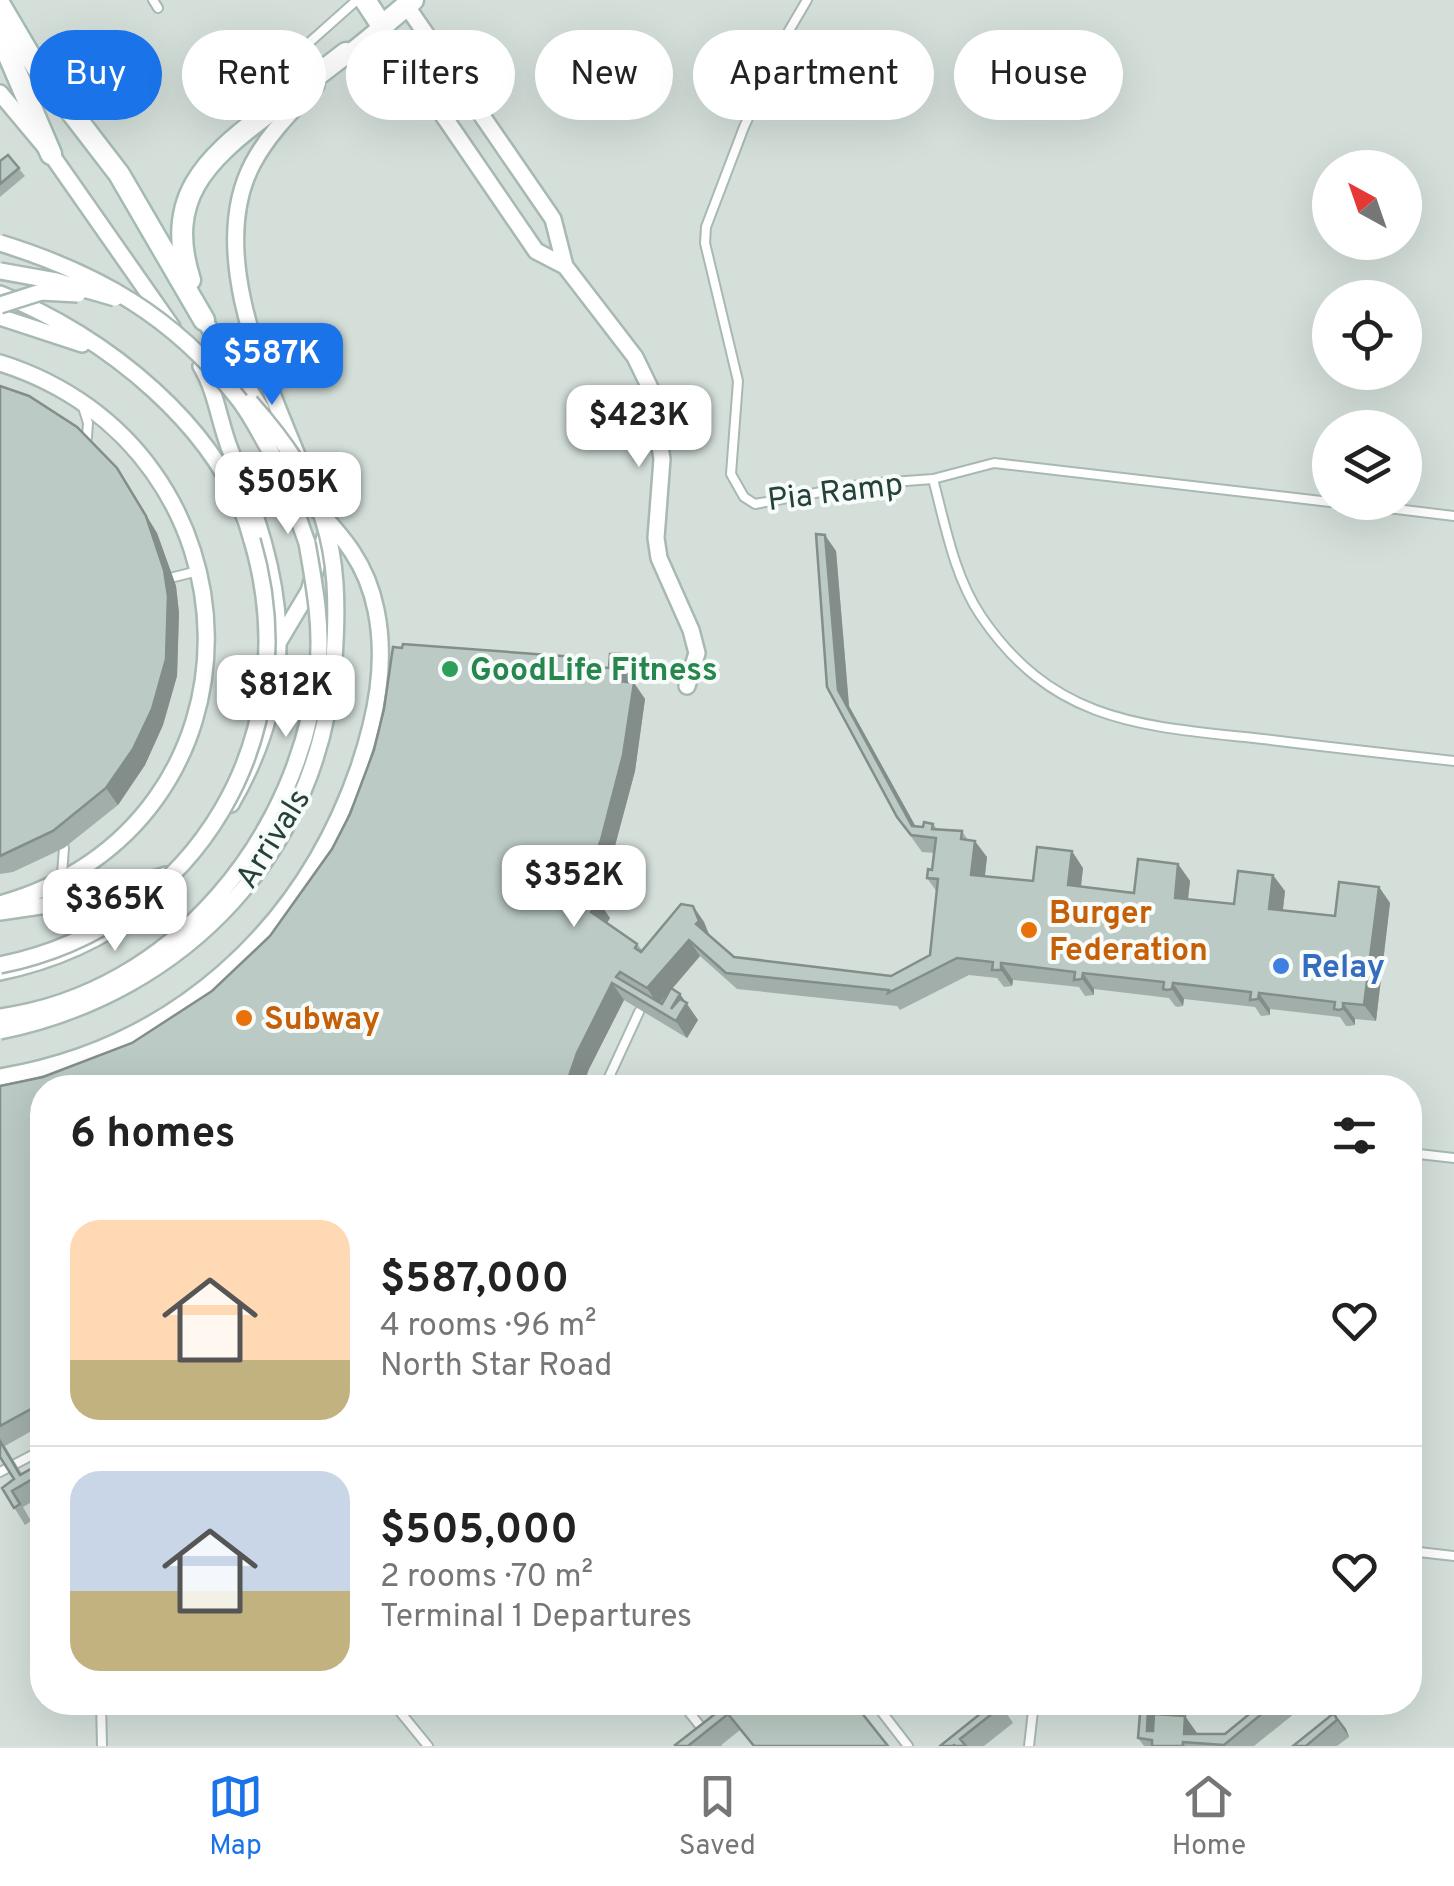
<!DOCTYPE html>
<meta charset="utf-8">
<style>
body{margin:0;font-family:Overpass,sans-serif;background:#f6f6f6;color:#222;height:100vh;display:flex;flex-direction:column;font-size:38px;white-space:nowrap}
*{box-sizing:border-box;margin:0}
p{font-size:32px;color:#767676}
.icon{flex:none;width:55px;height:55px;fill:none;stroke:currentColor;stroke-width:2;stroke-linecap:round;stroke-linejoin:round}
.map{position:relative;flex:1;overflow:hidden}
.panel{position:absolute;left:30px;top:1075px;width:1392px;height:640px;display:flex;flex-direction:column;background:#fff;border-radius:40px;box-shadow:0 10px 40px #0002}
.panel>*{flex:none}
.banner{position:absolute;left:30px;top:30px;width:1395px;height:90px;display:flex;gap:20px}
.needle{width:65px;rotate:320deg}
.controls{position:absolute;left:1312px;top:150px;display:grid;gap:20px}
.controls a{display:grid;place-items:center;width:110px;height:110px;border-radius:50%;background:#fff;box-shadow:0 10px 40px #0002;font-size:50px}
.price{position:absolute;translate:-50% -85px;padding:0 22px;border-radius:20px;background:#fff;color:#222;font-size:32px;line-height:65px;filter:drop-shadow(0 2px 5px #0008)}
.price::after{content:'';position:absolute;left:50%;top:60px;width:30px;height:22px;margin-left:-15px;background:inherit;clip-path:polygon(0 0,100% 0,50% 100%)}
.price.current{background:#1a73e8;color:#fff}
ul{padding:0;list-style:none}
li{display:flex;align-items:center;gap:30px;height:250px;padding:0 40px}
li+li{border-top:2px solid #e0e0e0}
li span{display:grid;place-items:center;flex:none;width:280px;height:200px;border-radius:30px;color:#555}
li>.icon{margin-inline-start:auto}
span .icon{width:120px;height:120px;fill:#fffc;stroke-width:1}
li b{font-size:42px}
h2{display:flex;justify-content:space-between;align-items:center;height:120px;padding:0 40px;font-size:42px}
.chip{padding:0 35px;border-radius:45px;background:#fff;box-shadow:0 10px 40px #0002;font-size:35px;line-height:90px}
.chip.current{background:#1a73e8;color:#fff}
.tabs{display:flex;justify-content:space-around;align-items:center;height:140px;border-top:2px solid #e0e0e0;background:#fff;font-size:28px;color:#767676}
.tabs a{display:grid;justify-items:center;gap:5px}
.tabs .current{color:#1a73e8}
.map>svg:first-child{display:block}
.built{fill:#d4dfda;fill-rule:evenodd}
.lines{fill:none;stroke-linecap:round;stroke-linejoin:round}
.lane-casing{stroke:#a8b8b2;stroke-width:12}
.street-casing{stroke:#a8b8b2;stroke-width:20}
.secondary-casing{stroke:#a4bbb3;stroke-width:25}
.lane{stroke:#fff;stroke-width:8}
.street{stroke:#fff;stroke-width:15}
.secondary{stroke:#fff;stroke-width:20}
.street-bridge-casing{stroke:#a8b8b2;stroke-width:20;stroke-linecap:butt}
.street-bridge{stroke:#fff;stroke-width:15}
.wall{fill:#a1aea9}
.shaded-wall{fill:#838d89}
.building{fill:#bbcac4;stroke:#838d89;stroke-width:2.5}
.leisure-dot{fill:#2e9e5b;stroke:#f7fbf9;stroke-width:4}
.food-dot{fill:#e8710a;stroke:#f7fbf9;stroke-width:4}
.shop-dot{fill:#3f7fe0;stroke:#f7fbf9;stroke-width:4}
.labels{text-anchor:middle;stroke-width:8;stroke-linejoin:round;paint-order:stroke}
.street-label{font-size:32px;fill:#24423a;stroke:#f7fbf9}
.leisure-label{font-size:32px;font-weight:bold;fill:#27864d;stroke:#f7fbf9;text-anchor:start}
.food-label{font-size:32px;font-weight:bold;fill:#c56008;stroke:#f7fbf9;text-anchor:start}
.shop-label{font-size:32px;font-weight:bold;fill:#366cbe;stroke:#f7fbf9;text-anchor:start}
</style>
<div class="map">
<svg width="1454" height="1746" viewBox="0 0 1454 1746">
<rect width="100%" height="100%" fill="#e6efeb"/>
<path class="built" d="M 0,0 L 1454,0 L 1454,1746 L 0,1746 ZM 1330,168 L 1405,168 L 1405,242 L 1330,242 ZM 1330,298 L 1405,298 L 1405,372 L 1330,372 ZM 1330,428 L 1405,428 L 1405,502 L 1330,502 ZM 42,1088 L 1410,1088 L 1410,1702 L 42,1702 Z"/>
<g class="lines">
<defs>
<path id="lane" d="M 153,0 L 158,8
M 807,0 L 787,34 L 744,127 L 706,227 L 705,243 L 738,381 L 731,474 L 744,497 L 755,504 L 865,484 L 933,479 L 994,463 L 1330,502
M 284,65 L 357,0
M 83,407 L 88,423 L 87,437
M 933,479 C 945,524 954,576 981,616 C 1055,725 1145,726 1263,739 C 1327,747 1390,754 1454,761
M 1338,502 L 1454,516
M 174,577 L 194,572
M 62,874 L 64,848
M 604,1088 L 639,1012
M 1410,1153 L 1454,1158
M 0,1472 L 42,1450
M 1410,1551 L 1454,1556
M 101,1702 L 102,1746
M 392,1702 L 428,1746
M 681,1702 L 716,1746
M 874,1702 L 908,1746
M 1029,1746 L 1034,1702"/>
<path id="street" d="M 406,5 L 553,219 L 565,266 L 635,357 L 651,390 L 662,459 L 656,538 L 659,558 L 691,630 L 697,653 L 687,686
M 339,61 L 382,26 L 536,251 L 565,266
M 0,93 L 51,154 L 172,327
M 0,294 C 103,334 223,428 252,540
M 0,317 L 82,344
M 204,320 L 261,408
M 0,363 C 270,448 280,825 0,904
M 201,366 C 217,393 219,423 231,452 C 284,579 303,679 231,804
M 299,460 C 265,376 206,251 253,163 C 269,133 294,109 316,85
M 282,472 L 307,543
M 278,643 L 309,591 L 325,537
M 0,912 L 95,898 L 166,875
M 0,972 C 52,961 100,941 142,908"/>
<path id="secondary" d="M 365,0 L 382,26 L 413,0
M 0,5 L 36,66 L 119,174 L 204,320
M 0,35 L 51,154
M 190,280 C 164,199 205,160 266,114 C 292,94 319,74 346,53"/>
</defs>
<use href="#lane" class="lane-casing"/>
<use href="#street" class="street-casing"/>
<use href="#secondary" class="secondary-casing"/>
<use href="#lane" class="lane"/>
<use href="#street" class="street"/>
<use href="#secondary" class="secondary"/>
<defs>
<path id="street-bridge" d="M 0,243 C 97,273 173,316 237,397 C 255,419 265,446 281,468 C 320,518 363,544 376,610 C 387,663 376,716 359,767 C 302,932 173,1048 0,1077
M 0,271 L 56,281 L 115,298
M 0,305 L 41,292 L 78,294
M 0,965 C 199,925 309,733 252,540
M 0,1017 C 174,993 302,834 318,665 C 322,624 314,583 307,543
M 0,1031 C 186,993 321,850 334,659 C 342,545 326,488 250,402"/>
</defs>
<use href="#street-bridge" class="street-bridge-casing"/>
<use href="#street-bridge" class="street-bridge"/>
</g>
<path class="wall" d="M 8,155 L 25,176 L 0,197 L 0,161 Z
M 0,386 L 117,468 L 157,533 L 176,586 L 179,613 L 177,676 L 163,725 L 145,765 L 118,805 L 64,848 L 13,872 L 0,874 Z
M 836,551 L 849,706 L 915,826 L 923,827 L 933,824 L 937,829 L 962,831 L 968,840 L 987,857 L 985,876 L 1033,881 L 1083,868 L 1081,887 L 1134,893 L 1178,864 L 1190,881 L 1188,900 L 1234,904 L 1285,891 L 1283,910 L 1335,916 L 1379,887 L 1390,903 L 1376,1021 L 1355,1019 L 1355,1025 L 1350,1026 L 1346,1026 L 1340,1017 L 1270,1009 L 1270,1015 L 1261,1016 L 1255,1007 L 1184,999 L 1183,1006 L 1178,1007 L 1175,1006 L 1169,998 L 1094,989 L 1094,995 L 1085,996 L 1079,987 L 1013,980 L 1012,986 L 1004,987 L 997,978 L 969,975 L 900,1010 L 897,1006 L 737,989 L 700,956 L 672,989 L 680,994 L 698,1020 L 687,1038 L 624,1000 L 589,1069 L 582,1088 L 42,1088 L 42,1425 L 5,1446 L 22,1474 L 36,1466 L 42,1475 L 42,1496 L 23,1507 L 31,1521 L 25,1525 L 2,1488 L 14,1479 L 0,1457 L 0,1086 L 43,1077 L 132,1043 L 212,991 L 588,658 L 595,667 L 609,668 L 621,654 L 632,671 L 632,682 L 634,683 L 645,699 L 635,771 L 612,857 L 595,901 L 610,918 L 607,923 L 637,944 L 642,950 L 693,906 L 704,922 L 710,936 L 734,957 L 891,976 L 930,955 L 937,892 L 927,878 L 932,870 L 934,853 L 922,852 L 897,817 L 827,687 Z
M 718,1702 L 853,1702 L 888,1746 L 753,1746 L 740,1730 L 720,1746 L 676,1746 L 723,1708 Z
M 999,1702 L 1013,1723 L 984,1746 L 940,1746 Z
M 1141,1702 L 1182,1702 L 1169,1715 L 1185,1716 L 1196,1734 L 1225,1734 L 1264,1702 L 1296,1702 L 1300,1709 L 1254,1746 L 1144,1746 L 1138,1738 Z
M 1334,1713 L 1346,1729 L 1349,1737 L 1337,1746 L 1293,1746 Z"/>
<path class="shaded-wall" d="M 117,468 L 157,533 L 176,586 L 179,613 L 177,676 L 163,725 L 145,765 L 118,805 L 106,788 Z
M 825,535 L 836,551 L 849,706 L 921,836 L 912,826 L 838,690 Z
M 621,654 L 632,671 L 631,697 L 619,681 Z
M 634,683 L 645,699 L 635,771 L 612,857 L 592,910 L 580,894 Z
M 975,841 L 987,857 L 983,891 L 971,875 Z
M 1072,851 L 1083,868 L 1079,902 L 1068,885 Z
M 1178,864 L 1190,881 L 1186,915 L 1175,898 Z
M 1273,875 L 1285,891 L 1281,925 L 1269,909 Z
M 1379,887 L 1390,903 L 1376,1021 L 1364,1005 Z
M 599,902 L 610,918 L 603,929 L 591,912 Z
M 693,906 L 704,922 L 710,938 L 696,924 Z
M 689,940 L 700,956 L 658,1005 L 647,988 Z
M 1001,963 L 1013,980 L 1012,986 L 1001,970 Z
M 1083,973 L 1094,989 L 1094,995 L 1082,979 Z
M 612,983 L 624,1000 L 589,1069 L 582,1088 L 565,1088 L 577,1053 Z
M 1173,983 L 1184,999 L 1183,1006 L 1172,989 Z
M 1259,993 L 1270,1009 L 1270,1015 L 1258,999 Z
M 680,994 L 698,1020 L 687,1038 L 676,1021 L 671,1009 Z
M 1343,1003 L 1355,1019 L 1355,1025 L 1343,1009 Z
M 1148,1707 L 1160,1723 L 1158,1746 L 1147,1731 Z
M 1334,1713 L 1346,1729 L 1349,1737 L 1337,1720 Z
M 1185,1716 L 1197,1733 L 1196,1743 L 1184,1734 Z"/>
<path class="building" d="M 8,155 L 19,168 L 0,184 L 0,161 Z
M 0,386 L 29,396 L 77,427 L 117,468 L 146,516 L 164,570 L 168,596 L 166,659 L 152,709 L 133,749 L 106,788 L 53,831 L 0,856 Z
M 816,534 L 825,535 L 838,690 L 912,826 L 923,827 L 924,822 L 933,824 L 932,829 L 962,831 L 961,839 L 975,841 L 971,875 L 1033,881 L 1037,847 L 1072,851 L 1068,885 L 1134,893 L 1138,859 L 1178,864 L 1175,898 L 1234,904 L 1238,871 L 1273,875 L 1269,909 L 1335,916 L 1339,882 L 1379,887 L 1364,1005 L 1343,1003 L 1343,1009 L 1338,1010 L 1334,1009 L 1335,1002 L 1259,993 L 1258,999 L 1250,1000 L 1251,992 L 1173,983 L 1172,989 L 1167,990 L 1163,989 L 1164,982 L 1083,973 L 1082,979 L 1074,980 L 1075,972 L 1001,963 L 1001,970 L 992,970 L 993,962 L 957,958 L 888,993 L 889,990 L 726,973 L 689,940 L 647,988 L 620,972 L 616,977 L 662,1004 L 671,988 L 680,994 L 671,1009 L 680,999 L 687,1003 L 676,1021 L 612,983 L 577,1053 L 565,1088 L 42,1088 L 42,1403 L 0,1426 L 0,1086 L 43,1077 L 132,1043 L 212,991 L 270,936 L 332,849 L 350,814 L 374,750 L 384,709 L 393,647 L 402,648 L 403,644 L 588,658 L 588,666 L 609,668 L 610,654 L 621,654 L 619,681 L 634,683 L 623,755 L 601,840 L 580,894 L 599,902 L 591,912 L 637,944 L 635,948 L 641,952 L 681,904 L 693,906 L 699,921 L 696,924 L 734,957 L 891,976 L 930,955 L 938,879 L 927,878 L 928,869 L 932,870 L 936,838 L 911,835 L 897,817 L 827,687 Z
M 0,1441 L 20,1475 L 36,1466 L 41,1474 L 12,1491 L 20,1504 L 14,1508 L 2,1488 L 14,1479 L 0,1457 Z
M 720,1702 L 853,1702 L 888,1746 L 754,1746 L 728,1714 L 688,1746 L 676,1746 L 675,1745 L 724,1707 Z
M 995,1702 L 999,1702 L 1002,1706 L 960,1739 L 966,1746 L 955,1746 L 954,1745 L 952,1746 L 940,1746 Z
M 1141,1702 L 1153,1702 L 1148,1707 L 1147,1731 L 1153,1731 L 1154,1714 L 1185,1716 L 1184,1734 L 1225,1734 L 1264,1702 L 1276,1702 L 1224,1745 L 1183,1742 L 1183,1746 L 1152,1746 L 1152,1740 L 1138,1738 Z
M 1334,1713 L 1337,1720 L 1306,1746 L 1293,1746 Z"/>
<circle class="leisure-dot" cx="450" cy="669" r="10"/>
<g class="food-dot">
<circle cx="1029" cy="930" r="10"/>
<circle cx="244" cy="1018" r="10"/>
</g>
<circle class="shop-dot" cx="1281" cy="966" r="10"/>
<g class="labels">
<g class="street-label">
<text transform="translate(835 491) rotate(-7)" y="11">Pia Ramp</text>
<text transform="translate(272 838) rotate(-58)" y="11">Arrivals</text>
</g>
<g class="leisure-label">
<text x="470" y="680">GoodLife Fitness</text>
</g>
<g class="food-label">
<text x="1049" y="923">Burger<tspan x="1049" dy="37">Federation</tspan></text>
<text x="264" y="1029">Subway</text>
</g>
<g class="shop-label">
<text x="1301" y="977">Relay</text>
</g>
</g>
</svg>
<div class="controls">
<a><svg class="needle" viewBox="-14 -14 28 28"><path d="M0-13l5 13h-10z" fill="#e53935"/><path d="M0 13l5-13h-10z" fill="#767676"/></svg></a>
<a><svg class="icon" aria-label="locate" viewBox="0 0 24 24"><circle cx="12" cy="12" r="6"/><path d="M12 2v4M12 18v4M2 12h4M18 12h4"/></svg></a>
<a><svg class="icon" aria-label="layers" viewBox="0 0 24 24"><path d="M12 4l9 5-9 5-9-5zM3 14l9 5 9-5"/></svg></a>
</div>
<b class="price current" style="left:272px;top:408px">$587K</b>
<b class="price" style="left:639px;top:470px">$423K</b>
<b class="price" style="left:288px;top:537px">$505K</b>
<b class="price" style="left:286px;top:740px">$812K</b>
<b class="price" style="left:574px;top:930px">$352K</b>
<b class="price" style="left:115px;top:954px">$365K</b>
<div class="banner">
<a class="chip current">Buy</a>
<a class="chip">Rent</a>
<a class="chip">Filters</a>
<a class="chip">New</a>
<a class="chip">Apartment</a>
<a class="chip">House</a>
</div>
<section class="panel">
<h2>6 homes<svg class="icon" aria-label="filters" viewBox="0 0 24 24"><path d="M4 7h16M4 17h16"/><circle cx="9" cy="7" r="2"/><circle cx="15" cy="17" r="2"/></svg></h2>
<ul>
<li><span style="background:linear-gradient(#ffd9b3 70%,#c2b280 0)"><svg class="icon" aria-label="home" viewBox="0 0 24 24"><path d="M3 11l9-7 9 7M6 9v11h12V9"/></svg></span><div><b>$587,000</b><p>4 rooms · 96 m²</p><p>North Star Road</p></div><svg class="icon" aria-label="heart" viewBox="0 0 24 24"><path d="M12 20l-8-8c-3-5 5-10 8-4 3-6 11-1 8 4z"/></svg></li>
<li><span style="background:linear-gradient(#c9d6e8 60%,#c2b280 0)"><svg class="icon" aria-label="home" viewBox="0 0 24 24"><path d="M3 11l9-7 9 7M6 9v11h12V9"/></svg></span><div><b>$505,000</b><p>2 rooms · 70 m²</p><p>Terminal 1 Departures</p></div><svg class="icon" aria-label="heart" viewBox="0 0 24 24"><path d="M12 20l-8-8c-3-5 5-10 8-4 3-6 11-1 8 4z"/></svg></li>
</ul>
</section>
</div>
<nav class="tabs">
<a class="current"><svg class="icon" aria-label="map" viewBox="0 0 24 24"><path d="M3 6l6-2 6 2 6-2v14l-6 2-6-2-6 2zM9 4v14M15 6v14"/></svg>Map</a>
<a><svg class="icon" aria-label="saved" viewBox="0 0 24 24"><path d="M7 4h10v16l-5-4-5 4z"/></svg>Saved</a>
<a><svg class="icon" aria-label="home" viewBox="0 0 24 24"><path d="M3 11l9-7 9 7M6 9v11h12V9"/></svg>Home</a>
</nav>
